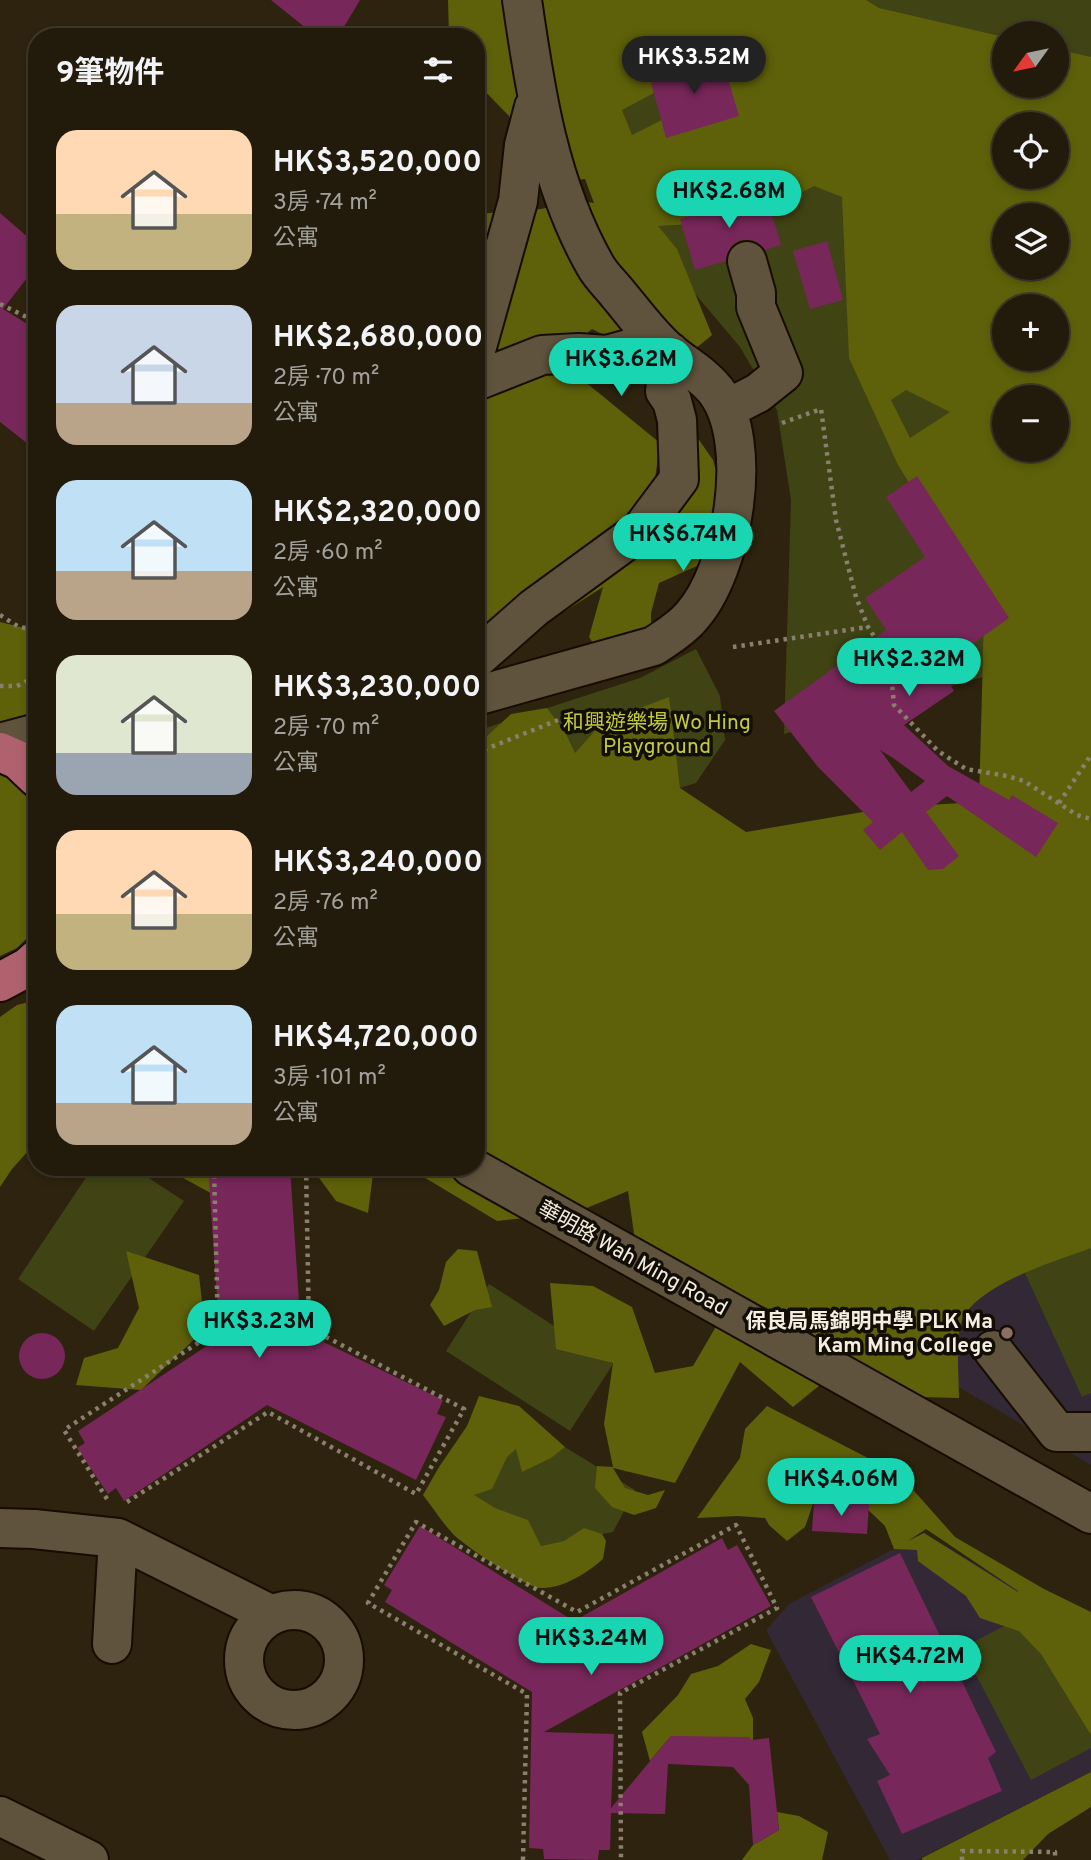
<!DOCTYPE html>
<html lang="zh-TW">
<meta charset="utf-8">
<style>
body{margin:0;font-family:Overpass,"Noto Sans TC",sans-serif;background:#2e2718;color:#f1f3f6;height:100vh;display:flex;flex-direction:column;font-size:26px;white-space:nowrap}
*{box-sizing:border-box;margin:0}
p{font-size:23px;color:#a2a19c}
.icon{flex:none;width:38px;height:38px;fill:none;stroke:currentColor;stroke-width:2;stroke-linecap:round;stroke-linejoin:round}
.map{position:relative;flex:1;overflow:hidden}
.sheet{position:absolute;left:28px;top:28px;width:457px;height:1148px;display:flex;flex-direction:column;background:#221a0a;border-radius:28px;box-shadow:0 4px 10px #0003,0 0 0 2px #3f382b}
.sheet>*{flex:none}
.needle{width:46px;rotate:237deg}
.buttons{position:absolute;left:992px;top:21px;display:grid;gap:14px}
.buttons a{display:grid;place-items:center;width:77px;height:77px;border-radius:50%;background:#221a0a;box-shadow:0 4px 10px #0003,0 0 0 2px #3f382b;font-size:35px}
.price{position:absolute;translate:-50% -60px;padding:0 16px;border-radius:24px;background:#1ad5b2;color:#111;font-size:23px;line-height:46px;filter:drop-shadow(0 2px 4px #0008)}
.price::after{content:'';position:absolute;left:50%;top:42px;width:21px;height:16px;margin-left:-10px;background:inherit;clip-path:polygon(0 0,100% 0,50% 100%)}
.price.current{background:#222;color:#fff}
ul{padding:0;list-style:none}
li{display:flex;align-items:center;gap:21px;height:175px;padding:0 28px}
li span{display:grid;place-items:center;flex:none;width:196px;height:140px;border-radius:21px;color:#555}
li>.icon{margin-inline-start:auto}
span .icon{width:84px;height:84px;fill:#fffc;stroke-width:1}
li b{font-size:30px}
h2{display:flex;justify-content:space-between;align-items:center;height:84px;padding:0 28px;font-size:30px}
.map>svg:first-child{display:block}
.education{fill:#332836}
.green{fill:#404313;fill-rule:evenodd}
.forest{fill:#5e6109;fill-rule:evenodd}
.building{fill:#78275a;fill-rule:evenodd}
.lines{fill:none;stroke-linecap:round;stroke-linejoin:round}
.minor-casing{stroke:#160c00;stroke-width:42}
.major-casing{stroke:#160c00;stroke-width:42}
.path{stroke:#89806f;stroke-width:4.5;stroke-dasharray:3.5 5;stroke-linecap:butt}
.minor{stroke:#60533d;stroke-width:38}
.major{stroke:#af616e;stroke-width:38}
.education-dot{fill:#8d6e63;stroke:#120d05;stroke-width:2.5}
.labels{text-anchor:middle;stroke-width:7;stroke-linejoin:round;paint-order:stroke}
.park-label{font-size:21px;fill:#c2ca3e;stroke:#120d05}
.street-label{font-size:21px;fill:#f5ede0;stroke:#120d05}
.poi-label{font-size:21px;font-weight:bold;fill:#f5ede0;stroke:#120d05;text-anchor:end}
</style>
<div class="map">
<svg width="1091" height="1860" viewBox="0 0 1091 1860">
<rect width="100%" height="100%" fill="#2e230e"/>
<path class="education" d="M 1091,1199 L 1091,1465 L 914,1361 L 935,1300 Z
M 924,1533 L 1047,1607 L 1091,1691 L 1091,1772 L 917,1860 L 890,1860 L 766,1630 L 789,1604 Z"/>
<path class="green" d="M 582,0 L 1091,0 L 1091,646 L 784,734 L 791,500 L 777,410 L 740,347 L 659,251 ZM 1004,33 L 1057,33 L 1057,86 L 1004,86 ZM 1004,124 L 1057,124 L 1057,177 L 1004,177 ZM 1004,215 L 1057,215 L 1057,268 L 1004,268 ZM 1004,306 L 1057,306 L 1057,359 L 1004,359 ZM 1004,397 L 1057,397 L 1057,450 L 1004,450 Z
M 696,649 L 720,696 L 725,740 L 696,783 L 513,839 L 476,847 L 476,731 L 640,678 Z
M 93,1167 L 132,1167 L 184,1201 L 94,1331 L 18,1279 Z
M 1091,1243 L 1091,1393 L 1082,1397 L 1024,1271 Z
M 489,1284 L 613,1364 L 570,1431 L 446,1351 Z
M 519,1419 L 635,1490 L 613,1532 L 541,1546 L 470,1500 Z
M 1031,1612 L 1091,1726 L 1091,1748 L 1031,1780 L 962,1648 Z"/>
<path class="forest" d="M 448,0 L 866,0 L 879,8 L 1004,37 L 1004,86 L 1057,86 L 1057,49 L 1091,57 L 1091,1248 C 1057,1261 968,1286 960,1327 C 956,1346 959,1377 959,1398 L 882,1396 L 836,1372 L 793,1407 L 740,1362 L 675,1483 L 613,1468 L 625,1488 L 648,1495 L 665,1490 L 656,1508 L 634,1515 L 612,1507 L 595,1488 L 597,1466 L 613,1467 L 604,1424 L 613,1363 L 556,1349 L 550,1283 L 593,1286 L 632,1307 L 655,1373 L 693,1366 L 728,1306 L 638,1262 L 628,1191 L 577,1212 L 497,1221 L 407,1167 L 476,1167 L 476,740 L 487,736 L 511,714 L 547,708 L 566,734 L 575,753 L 603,722 L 669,697 L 680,788 L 746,832 L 892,807 L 979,802 L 984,616 L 968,578 L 898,465 L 849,358 L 842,197 L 814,186 L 793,197 L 709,223 L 658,226 L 677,249 L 712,335 L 678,363 L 640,353 L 592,329 L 556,358 L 660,443 L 647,537 L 690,427 L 713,460 L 724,501 L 699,565 L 659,583 L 651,613 L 651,653 L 614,675 L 589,637 L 603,587 L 476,668 L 476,214 L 541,209 L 581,201 L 594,203 L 585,179 L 536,185 L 509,116 L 476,82 L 476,37 L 449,37 ZM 671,84 L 690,106 L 632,135 L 622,110 ZM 1004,124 L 1057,124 L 1057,177 L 1004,177 ZM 1004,215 L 1057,215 L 1057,268 L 1004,268 ZM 1004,306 L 1057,306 L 1057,359 L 1004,359 ZM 906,390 L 950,412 L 910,438 L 891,400 ZM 1004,397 L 1057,397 L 1057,450 L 1004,450 Z
M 0,622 L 37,631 L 37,725 L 0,735 Z
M 0,775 L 10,779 L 37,805 L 37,928 L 17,948 L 0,956 Z
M 37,1000 L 37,1141 L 12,1169 L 0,1187 L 0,1017 L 17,1005 Z
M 173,1167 L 240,1167 L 218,1197 L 174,1173 Z
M 311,1167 L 368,1167 L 373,1174 L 368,1213 L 336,1201 Z
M 458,1249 L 477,1251 L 492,1307 L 475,1310 L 444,1326 L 430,1305 L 439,1290 L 446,1262 Z
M 126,1251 L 199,1275 L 205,1329 L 141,1390 L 76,1385 L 84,1358 L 118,1348 L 139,1308 Z
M 479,1396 L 519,1406 L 565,1447 L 551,1458 L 522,1472 L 516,1449 L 507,1457 L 492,1489 L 474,1495 L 495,1508 L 528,1520 L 541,1546 L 564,1541 L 584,1528 L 602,1534 L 606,1541 L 603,1559 C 587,1573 563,1589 540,1588 C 526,1588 464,1545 453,1534 C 442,1522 433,1508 423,1495 L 439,1467 L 467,1426 Z
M 767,1406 L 899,1474 L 955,1537 L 1044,1589 L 1091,1612 L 1091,1735 L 1041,1654 L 1019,1631 L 980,1618 L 966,1596 L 918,1561 L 917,1550 L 894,1549 L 885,1526 L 862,1504 L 814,1501 L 805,1527 L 787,1541 L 769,1525 L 765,1518 L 738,1516 L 697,1518 L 740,1458 L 745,1429 ZM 926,1529 L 1018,1591 L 1018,1592 L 924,1533 L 908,1541 Z
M 751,1644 L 771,1650 L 759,1682 L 745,1699 L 753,1718 L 753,1741 L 671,1736 L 650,1761 L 642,1732 L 678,1695 L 691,1674 L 718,1666 Z
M 1091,1772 L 1091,1807 L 1048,1834 L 1023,1860 L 922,1860 L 922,1858 Z
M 777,1812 L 799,1816 L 828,1832 L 822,1860 L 742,1860 L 753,1845 L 779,1830 Z"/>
<path class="building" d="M 271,0 L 360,0 L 338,37 L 317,37 Z
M 721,55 L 739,116 L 666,138 L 649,75 Z
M 766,194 L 781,245 L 765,250 L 753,240 L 740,240 L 731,246 L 726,261 L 695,270 L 680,219 Z
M 0,213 L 37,245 L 37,265 L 3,309 L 37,330 L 37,451 L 0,422 Z
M 827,241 L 843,300 L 810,309 L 793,251 Z
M 917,476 L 1009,618 L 940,667 L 954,691 L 904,725 L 948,766 L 1009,800 L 1012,795 L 1058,823 L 1036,857 L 947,796 L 926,812 L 959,856 L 943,869 L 928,870 L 902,832 L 880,850 L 863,830 L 873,822 L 818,767 L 774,711 L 886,630 L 865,598 L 925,557 L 886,497 ZM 880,750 L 893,758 L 925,781 L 911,792 Z
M 208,1167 L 290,1167 L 301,1331 L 443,1400 L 437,1414 L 446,1417 L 416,1480 L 267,1405 L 124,1501 L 116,1488 L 108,1494 L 77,1448 L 85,1443 L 78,1431 L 237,1326 L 219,1326 Z
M19 1356a23 23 0 1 1 46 0a23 23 0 1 1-46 0Z
M 814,1501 L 869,1504 L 867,1534 L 812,1531 Z
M 420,1526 L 574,1621 L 722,1538 L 728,1550 L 737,1545 L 771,1606 L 544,1732 L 614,1734 L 611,1808 L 671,1736 L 749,1737 L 752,1740 L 769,1738 L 779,1830 L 753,1845 L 749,1785 L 733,1767 L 668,1764 L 665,1814 L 611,1813 L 610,1850 L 599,1850 L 598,1860 L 544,1859 L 543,1849 L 529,1848 L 532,1692 L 385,1602 L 392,1590 L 384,1585 Z
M 900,1553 L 996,1752 L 988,1758 L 1002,1791 L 902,1834 L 877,1781 L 890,1775 L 867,1739 L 880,1734 L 811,1597 Z"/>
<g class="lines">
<defs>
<path id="minor" d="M 476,350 L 518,201 L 524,145 L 534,107
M 476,381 L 542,355 L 579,353 L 607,355 L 657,341
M 727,409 L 758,393 L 783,373 L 756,307 L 756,293 L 747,261
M 476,659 L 534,608 L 641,530 L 679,479 L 677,420 L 672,401 L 665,391 L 670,352
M 476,696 L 654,646 C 667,637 681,629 691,617 C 733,571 755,443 716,391 C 703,374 683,364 667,350 C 649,334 634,313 618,294 C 611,285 601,276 595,265 C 549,184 535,91 522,0
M 0,743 L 37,733
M 471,1167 L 1091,1514
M 993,1350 L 1057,1432 L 1091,1432
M 0,1528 L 34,1529 L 118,1538 L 272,1615
M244 1660a50 50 0 1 1 100 0a50 50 0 1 1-100 0Z
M 112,1644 L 118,1538
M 0,1816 L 89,1860"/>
<path id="major" d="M 0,752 L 18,760 L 37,778
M 0,982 L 28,967 L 37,959"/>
</defs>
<use href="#minor" class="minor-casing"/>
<use href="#major" class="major-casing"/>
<path class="path" d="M 0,304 L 37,322
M 782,423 L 821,409 L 836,520 L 856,597 L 868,627 L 890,661 L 894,705 L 938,751 L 966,769 L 1007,776 L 1024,781 L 1077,815 L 1091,819
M 0,615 L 19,627 L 37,630
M 733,647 L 868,627
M 0,686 L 17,686 L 37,676
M 476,753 L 568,716
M 1059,803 L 1091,755
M 107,1499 L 64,1430 L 218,1330 L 214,1167
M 127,1502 L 268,1412 L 416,1494 L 464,1409 L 309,1328 L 306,1167
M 523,1860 L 527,1694 L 368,1603 L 416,1522 L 577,1612 L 736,1525 L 777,1608 L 620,1693 L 621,1860
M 962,1860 L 962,1851 L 1055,1852 L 1055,1860"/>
<use href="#minor" class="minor"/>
<use href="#major" class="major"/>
</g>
<circle class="education-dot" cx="1007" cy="1333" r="7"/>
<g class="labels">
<g class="park-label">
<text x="657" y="729">和興遊樂場 Wo Hing<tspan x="657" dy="24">Playground</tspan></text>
</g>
<g class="street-label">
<text transform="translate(633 1258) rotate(29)" y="7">華明路 Wah Ming Road</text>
</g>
<g class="poi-label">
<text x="993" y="1328">保良局馬錦明中學 PLK Ma<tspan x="993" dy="24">Kam Ming College</tspan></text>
</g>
</g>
</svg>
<div class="buttons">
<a><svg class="needle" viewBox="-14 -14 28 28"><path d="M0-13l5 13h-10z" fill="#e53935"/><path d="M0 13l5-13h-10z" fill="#a2a19c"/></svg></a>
<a><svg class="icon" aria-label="locate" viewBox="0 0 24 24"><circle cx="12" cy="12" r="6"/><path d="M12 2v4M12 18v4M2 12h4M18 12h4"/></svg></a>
<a><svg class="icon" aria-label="layers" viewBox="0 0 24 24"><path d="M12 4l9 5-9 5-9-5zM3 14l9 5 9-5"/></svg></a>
<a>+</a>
<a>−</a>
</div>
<b class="price current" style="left:694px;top:96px">HK$3.52M</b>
<b class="price" style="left:729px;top:230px">HK$2.68M</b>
<b class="price" style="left:621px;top:398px">HK$3.62M</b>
<b class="price" style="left:683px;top:573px">HK$6.74M</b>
<b class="price" style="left:909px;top:698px">HK$2.32M</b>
<b class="price" style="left:259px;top:1360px">HK$3.23M</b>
<b class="price" style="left:841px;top:1518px">HK$4.06M</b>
<b class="price" style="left:591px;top:1677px">HK$3.24M</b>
<b class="price" style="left:910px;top:1695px">HK$4.72M</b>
<section class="sheet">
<h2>9筆物件<svg class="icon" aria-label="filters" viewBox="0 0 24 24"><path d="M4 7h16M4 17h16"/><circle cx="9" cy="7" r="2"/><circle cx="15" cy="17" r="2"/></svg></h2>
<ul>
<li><span style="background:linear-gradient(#ffd9b3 60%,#c2b280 0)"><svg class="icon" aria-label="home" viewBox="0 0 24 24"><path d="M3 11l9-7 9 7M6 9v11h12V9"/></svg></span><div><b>HK$3,520,000</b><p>3房 · 74 m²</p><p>公寓</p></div></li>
<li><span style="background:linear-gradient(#c9d6e8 70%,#b9a48a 0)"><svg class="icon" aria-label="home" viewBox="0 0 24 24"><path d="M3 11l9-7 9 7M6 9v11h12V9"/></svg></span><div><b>HK$2,680,000</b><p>2房 · 70 m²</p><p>公寓</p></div></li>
<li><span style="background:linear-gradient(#bfe0f5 65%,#b9a48a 0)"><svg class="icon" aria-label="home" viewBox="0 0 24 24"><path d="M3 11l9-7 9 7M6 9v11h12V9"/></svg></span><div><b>HK$2,320,000</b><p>2房 · 60 m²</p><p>公寓</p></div></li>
<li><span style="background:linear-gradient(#dfe7d0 70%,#9aa5b1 0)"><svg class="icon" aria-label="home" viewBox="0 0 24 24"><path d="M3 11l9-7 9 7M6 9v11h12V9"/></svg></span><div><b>HK$3,230,000</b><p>2房 · 70 m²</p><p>公寓</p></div></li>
<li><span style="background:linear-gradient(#ffd9b3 60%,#c2b280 0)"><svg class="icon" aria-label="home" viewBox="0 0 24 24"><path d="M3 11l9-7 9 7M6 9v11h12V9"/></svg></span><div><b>HK$3,240,000</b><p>2房 · 76 m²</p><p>公寓</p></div></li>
<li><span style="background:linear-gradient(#bfe0f5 70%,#b9a48a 0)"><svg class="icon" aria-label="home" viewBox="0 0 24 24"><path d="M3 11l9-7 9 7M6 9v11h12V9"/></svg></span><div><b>HK$4,720,000</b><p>3房 · 101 m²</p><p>公寓</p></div></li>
</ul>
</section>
</div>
